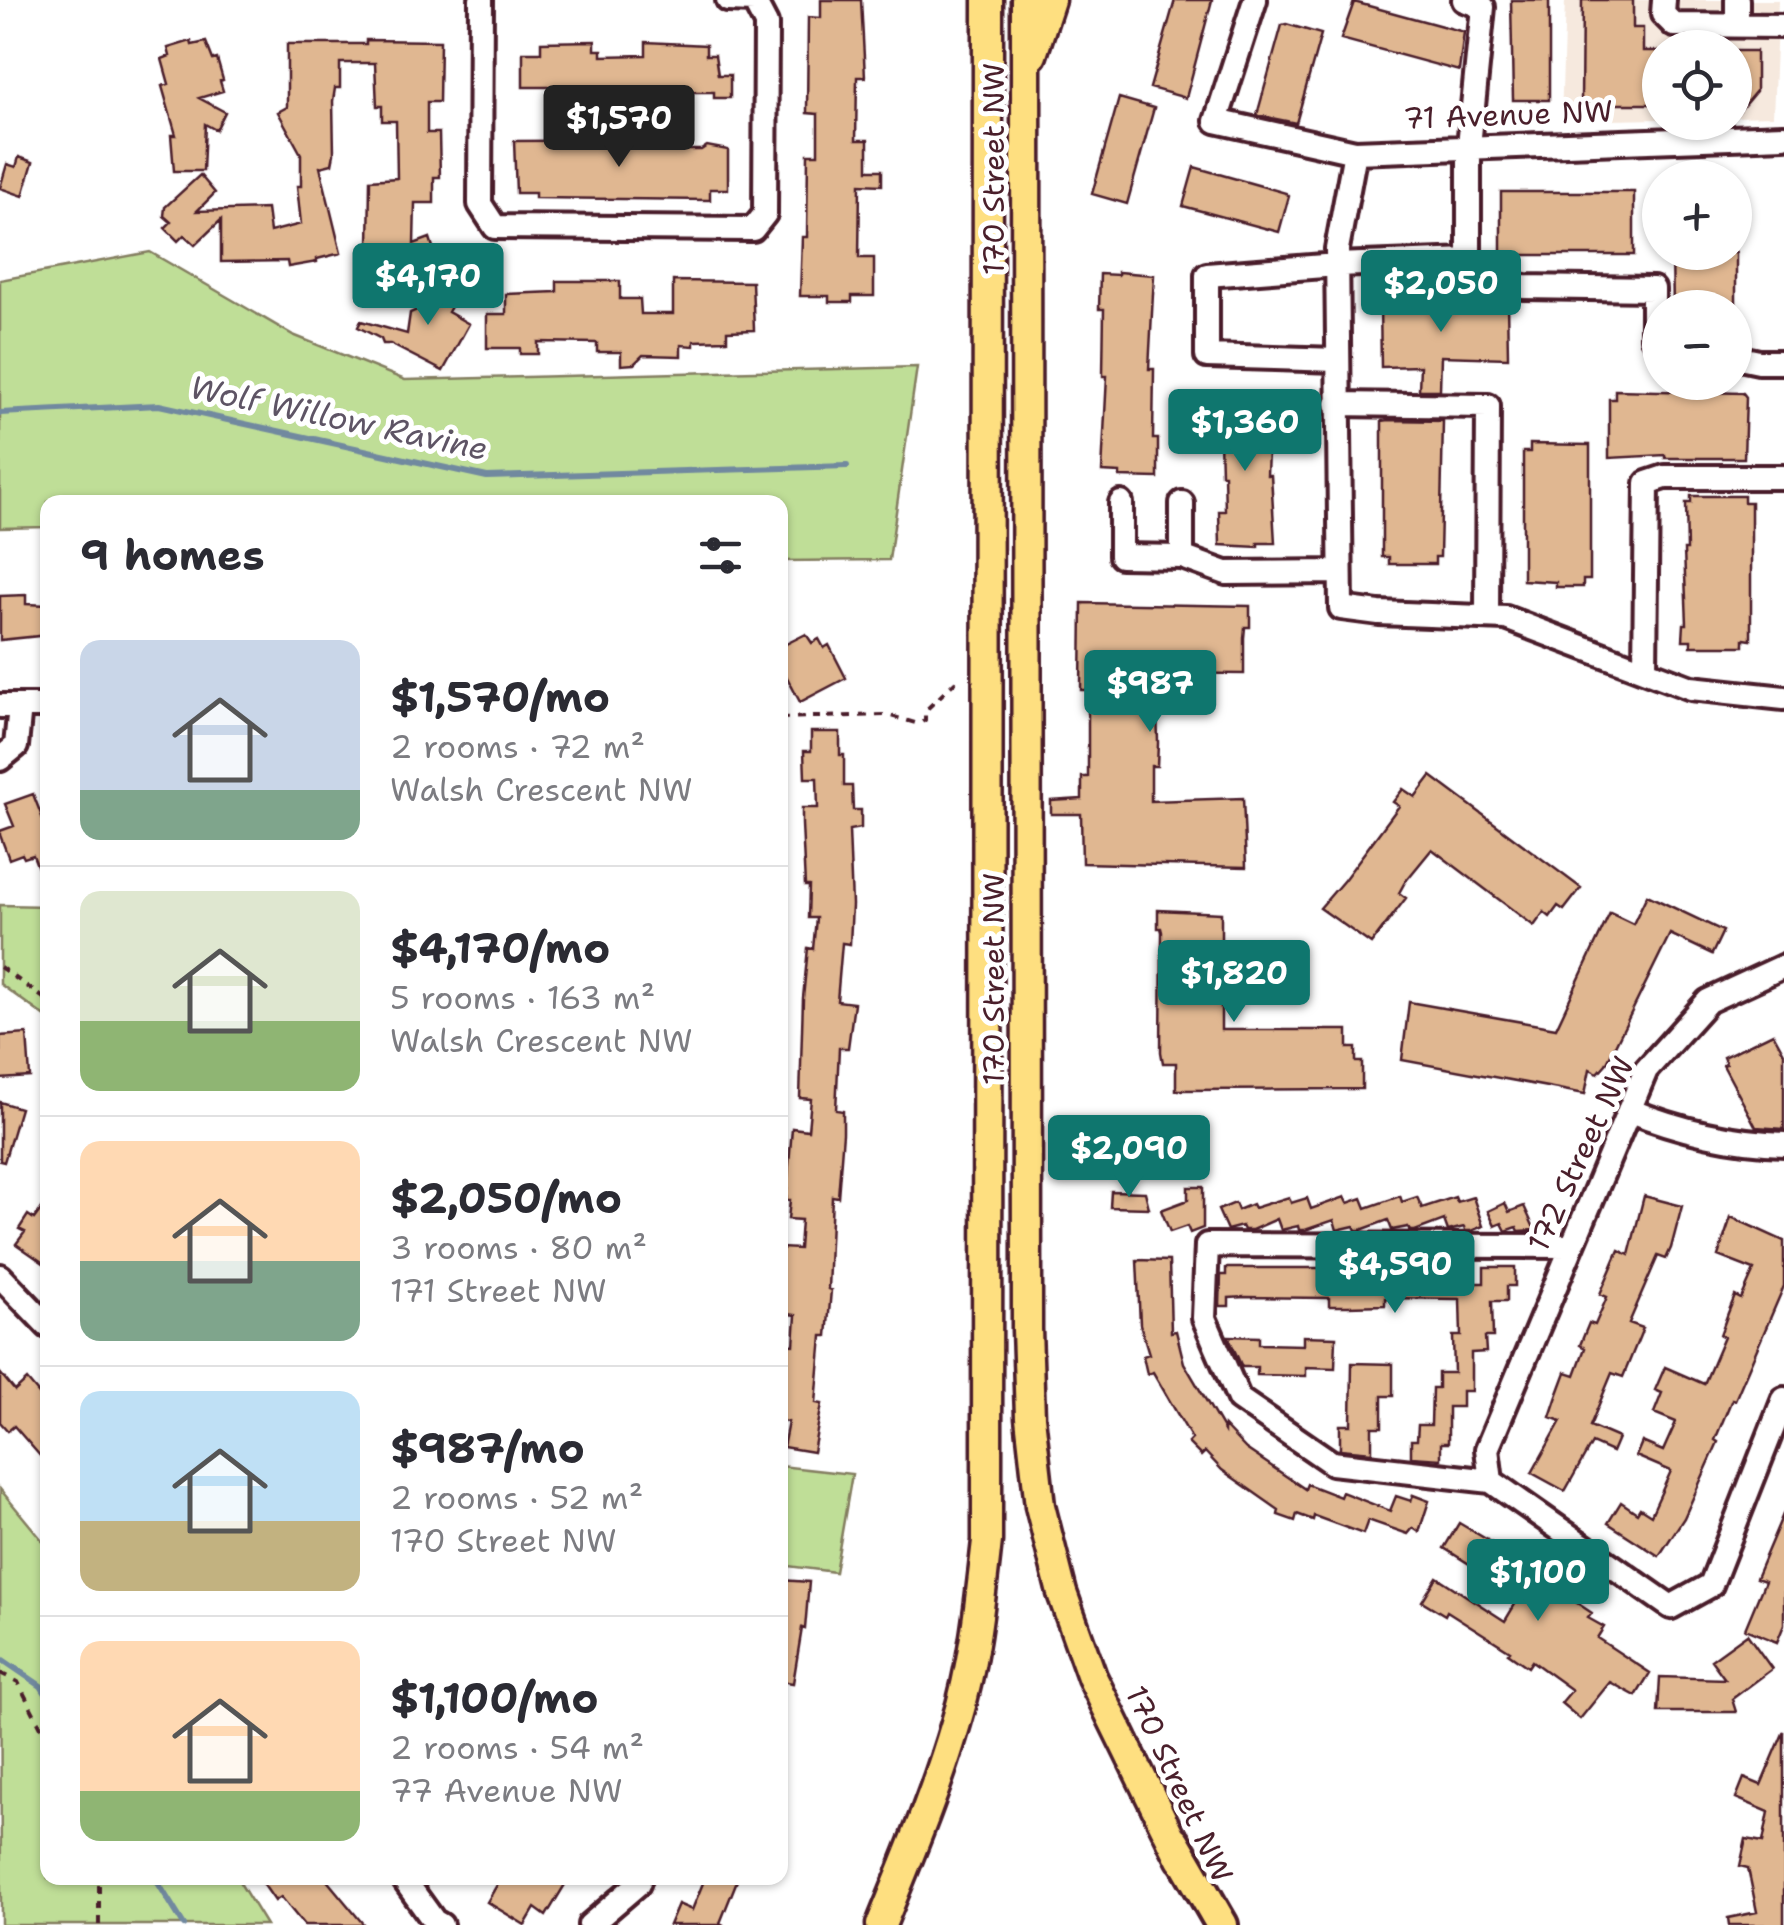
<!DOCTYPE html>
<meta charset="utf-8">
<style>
body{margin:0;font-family:"Shantell Sans",sans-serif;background:#f2f2f3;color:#2b2b33;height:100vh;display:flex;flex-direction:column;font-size:38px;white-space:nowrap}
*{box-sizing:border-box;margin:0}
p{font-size:32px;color:#7c7c81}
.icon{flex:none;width:55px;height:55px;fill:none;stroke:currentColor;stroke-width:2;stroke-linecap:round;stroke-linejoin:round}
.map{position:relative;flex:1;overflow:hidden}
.details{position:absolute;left:40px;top:495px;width:748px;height:1390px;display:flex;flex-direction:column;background:#fff;border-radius:20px;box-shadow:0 2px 8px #0004}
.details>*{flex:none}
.tools{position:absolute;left:1642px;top:30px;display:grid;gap:20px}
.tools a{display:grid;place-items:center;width:110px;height:110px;border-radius:50%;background:#fff;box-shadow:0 2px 8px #0004;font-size:50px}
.price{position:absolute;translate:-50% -85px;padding:0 22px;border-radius:10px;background:#0f766e;color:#fff;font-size:32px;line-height:65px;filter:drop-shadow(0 2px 5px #0008)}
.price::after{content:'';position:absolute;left:50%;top:60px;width:30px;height:22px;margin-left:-15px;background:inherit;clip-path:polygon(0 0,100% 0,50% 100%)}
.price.current{background:#222;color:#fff}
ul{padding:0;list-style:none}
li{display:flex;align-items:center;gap:30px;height:250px;padding:0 40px}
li+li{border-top:2px solid #e1e1e2}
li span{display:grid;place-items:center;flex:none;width:280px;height:200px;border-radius:20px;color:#555}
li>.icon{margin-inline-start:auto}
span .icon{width:120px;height:120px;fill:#fffc;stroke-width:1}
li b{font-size:42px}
h2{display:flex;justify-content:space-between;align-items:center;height:120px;padding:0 40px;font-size:42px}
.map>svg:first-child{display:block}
.built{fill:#f6e9de}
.green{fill:#bfde97;stroke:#847e61;stroke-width:2.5}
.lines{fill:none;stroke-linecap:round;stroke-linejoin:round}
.stream{stroke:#71899f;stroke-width:6}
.building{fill:#e0b791;stroke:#4a1f2b;stroke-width:2.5}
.minor-casing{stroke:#4a1f2b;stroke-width:30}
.major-casing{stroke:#4a1f2b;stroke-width:35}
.highway-casing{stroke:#4a1f2b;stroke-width:38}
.path{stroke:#4a1f2b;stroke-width:4;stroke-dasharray:8 8;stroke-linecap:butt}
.minor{stroke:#fff;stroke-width:22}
.major{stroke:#fedf80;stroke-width:28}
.highway{stroke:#fedf80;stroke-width:30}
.labels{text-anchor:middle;stroke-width:10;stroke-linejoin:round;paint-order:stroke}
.street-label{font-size:30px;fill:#4a1f2b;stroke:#fff}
.water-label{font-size:32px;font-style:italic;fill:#5e5465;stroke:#fff}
</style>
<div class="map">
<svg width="1784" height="1925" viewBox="0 0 1784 1925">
<rect width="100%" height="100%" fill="#fff"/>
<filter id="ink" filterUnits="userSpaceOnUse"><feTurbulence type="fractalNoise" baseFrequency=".01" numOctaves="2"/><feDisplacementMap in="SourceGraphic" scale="20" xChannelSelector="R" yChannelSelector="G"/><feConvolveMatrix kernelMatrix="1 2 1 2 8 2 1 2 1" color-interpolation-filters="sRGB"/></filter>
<g filter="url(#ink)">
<path class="built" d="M 1565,0 L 1778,0 L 1773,116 L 1735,117 L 1735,48 L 1660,48 L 1660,119 L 1561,121 Z"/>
<path class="green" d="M 150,252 L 293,335 L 405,380 L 917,367 L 889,560 L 780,561 L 780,502 L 48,502 L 47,527 L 0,528 L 0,280 Z
M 0,905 L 47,906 L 47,1018 L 0,984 Z
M 780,1466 L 852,1474 L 835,1572 L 780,1565 Z
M 0,1489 L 47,1546 L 48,1878 L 237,1878 L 266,1925 L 1,1925 Z"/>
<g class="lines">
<path class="stream" d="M 0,413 L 159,405 L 487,477 L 847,466
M 0,1658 L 41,1686 L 48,1697
M 155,1878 L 184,1925"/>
</g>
<path class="building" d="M 821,0 L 861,0 L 865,77 L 857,77 L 856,140 L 868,140 L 868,170 L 882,170 L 882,185 L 860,184 L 859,258 L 874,258 L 874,296 L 852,296 L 852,302 L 829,302 L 829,296 L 800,296 L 802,237 L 807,237 L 808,154 L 818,154 L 818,114 L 807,113 L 808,17 L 821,18 Z
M 1175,0 L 1212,0 L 1186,98 L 1150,88 Z
M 1511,0 L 1549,0 L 1549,100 L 1513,100 Z
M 1582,0 L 1633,0 L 1633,28 L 1643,28 L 1643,51 L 1660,51 L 1660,104 L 1581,104 Z
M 1354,2 L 1464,32 L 1459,71 L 1341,39 Z
M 1286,24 L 1321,34 L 1296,123 L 1257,115 L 1282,25 Z
M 366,40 L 440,41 L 439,102 L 427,102 L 427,133 L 439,133 L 440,177 L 434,177 L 434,203 L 415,203 L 414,244 L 430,238 L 440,269 L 382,288 L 369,250 L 370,180 L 397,178 L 396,121 L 382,121 L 382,106 L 377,106 L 375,63 L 340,63 L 340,88 L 335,88 L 333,101 L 334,154 L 332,164 L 320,167 L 341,253 L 317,259 L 317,262 L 288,267 L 287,261 L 221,262 L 221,220 L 195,245 L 184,235 L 178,241 L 165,228 L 171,222 L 164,216 L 165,207 L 200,175 L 215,193 L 197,211 L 267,209 L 270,232 L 301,224 L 297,186 L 301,186 L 301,154 L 278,112 L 287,107 L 287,44 L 366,44 Z
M 191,41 L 192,45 L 206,42 L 213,60 L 217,59 L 223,80 L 220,81 L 223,91 L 199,98 L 225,112 L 216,130 L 205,124 L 203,171 L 174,171 L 171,135 L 176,135 L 162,86 L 169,84 L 162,59 L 170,56 L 168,48 Z
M 595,41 L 595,50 L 602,50 L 602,56 L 646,55 L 646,42 L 706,45 L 706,55 L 715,55 L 718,75 L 730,75 L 730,98 L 714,98 L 714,92 L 679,92 L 679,98 L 662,98 L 662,104 L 642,104 L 642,94 L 585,94 L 585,98 L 570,98 L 570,87 L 523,87 L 523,52 L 541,52 L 541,42 Z
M 1735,51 L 1756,51 L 1756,91 L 1735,116 Z
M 1119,98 L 1154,108 L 1127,204 L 1092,194 Z
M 681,140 L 681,150 L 701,150 L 707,146 L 728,150 L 728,189 L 710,189 L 710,200 L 535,198 L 535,193 L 516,193 L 514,141 Z
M 19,157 L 33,162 L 23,196 L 0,188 L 7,164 L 16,167 Z
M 1194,167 L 1286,193 L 1289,196 L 1279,232 L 1183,206 Z
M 1501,192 L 1634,192 L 1634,255 L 1501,255 Z
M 1672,252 L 1736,252 L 1736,308 L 1673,308 Z
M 1118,272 L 1154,275 L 1149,369 L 1154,369 L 1153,439 L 1158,439 L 1158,478 L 1120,477 L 1120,473 L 1102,472 L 1107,376 L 1103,376 L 1104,309 L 1099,309 L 1100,274 L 1118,275 Z
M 437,278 L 460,291 L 448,312 L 469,324 L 443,371 L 390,344 L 383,344 L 381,339 L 358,327 L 361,321 L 407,334 L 410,313 L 419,309 Z
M 557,281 L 620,281 L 620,299 L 640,299 L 641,314 L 673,314 L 673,281 L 752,282 L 754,330 L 727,331 L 727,340 L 694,341 L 694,346 L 681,345 L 681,356 L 643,355 L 634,364 L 621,365 L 621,352 L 597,352 L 597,343 L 538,342 L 538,354 L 520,354 L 520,348 L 487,348 L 487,314 L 506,314 L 506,294 L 557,292 Z
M 1507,301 L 1508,358 L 1441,356 L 1440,390 L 1419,390 L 1420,366 L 1381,367 L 1380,303 Z
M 1615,390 L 1743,393 L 1746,397 L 1744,458 L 1665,458 L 1665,455 L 1609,458 L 1609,399 L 1615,399 Z
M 1233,399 L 1254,399 L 1255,404 L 1270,404 L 1267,475 L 1271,475 L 1275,543 L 1258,543 L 1258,547 L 1220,545 L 1219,511 L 1225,511 L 1224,474 L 1221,474 L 1220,439 L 1217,439 L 1216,403 L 1233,403 Z
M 1389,420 L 1443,421 L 1440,557 L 1435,557 L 1435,564 L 1389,564 L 1389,557 L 1382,557 L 1382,421 Z
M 1530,444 L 1590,445 L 1590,580 L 1583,580 L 1583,587 L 1556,587 L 1556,582 L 1523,580 L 1523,452 L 1530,452 Z
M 1691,496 L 1744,496 L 1744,502 L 1751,502 L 1751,640 L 1744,639 L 1744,646 L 1691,646 L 1691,640 L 1683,640 L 1684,624 L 1687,624 L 1684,550 L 1687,550 L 1686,503 L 1691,503 Z
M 26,595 L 26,604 L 48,605 L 48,635 L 0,640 L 0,596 Z
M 1082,603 L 1250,606 L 1250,627 L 1245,627 L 1244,638 L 1244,674 L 1151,673 L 1151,707 L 1157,707 L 1158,743 L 1157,766 L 1151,766 L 1151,801 L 1243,798 L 1246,867 L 1082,863 L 1081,814 L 1051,814 L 1051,801 L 1082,799 L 1082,777 L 1088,777 L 1088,690 L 1081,690 Z
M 806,634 L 812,643 L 819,639 L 824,648 L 829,645 L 846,678 L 800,702 L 780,664 L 780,647 Z
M 811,732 L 840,732 L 840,755 L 844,755 L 844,786 L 852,786 L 853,810 L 861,810 L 861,828 L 849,830 L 852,905 L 850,944 L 842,943 L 837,1001 L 854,1003 L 848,1048 L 839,1048 L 836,1110 L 843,1111 L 843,1133 L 838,1197 L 832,1196 L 828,1289 L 831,1290 L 827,1336 L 822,1336 L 816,1403 L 822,1404 L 813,1452 L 783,1447 L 788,1422 L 780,1421 L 785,1374 L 780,1373 L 780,1344 L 794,1345 L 796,1315 L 780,1313 L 781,1248 L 799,1249 L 801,1220 L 788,1219 L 790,1200 L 786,1200 L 792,1128 L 808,1130 L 811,1099 L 800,1098 L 803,998 L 808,948 L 813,949 L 816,918 L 808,918 L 809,886 L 805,886 L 802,824 L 802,808 L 818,808 L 817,778 L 805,778 L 804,751 L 811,751 Z
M 1431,776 L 1581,888 L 1564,910 L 1558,906 L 1550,917 L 1544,912 L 1534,926 L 1432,849 L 1405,882 L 1399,893 L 1406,898 L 1371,944 L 1320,908 L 1344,880 L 1399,806 L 1393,802 L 1403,789 L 1415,797 Z
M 33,794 L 48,832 L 46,889 L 33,855 L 24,858 L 22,854 L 9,859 L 0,835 L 0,831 L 14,826 L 5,804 Z
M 1647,895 L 1723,931 L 1712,954 L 1670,934 L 1606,1064 L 1598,1073 L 1590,1069 L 1585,1094 L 1402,1060 L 1409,1002 L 1556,1028 L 1610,913 L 1633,924 Z
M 1158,910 L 1221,913 L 1221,1030 L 1348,1030 L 1348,1048 L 1356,1048 L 1356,1062 L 1362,1062 L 1362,1089 L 1176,1090 L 1176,1063 L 1163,1063 L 1161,1052 L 1162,932 L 1161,928 L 1158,928 Z
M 1773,1033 L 1784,1053 L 1784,1129 L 1756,1127 L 1723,1065 L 1726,1064 L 1723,1057 Z
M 27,1034 L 30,1077 L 0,1079 L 0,1036 Z
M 0,1102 L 20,1108 L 4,1162 L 0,1161 Z
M 1188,1187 L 1203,1187 L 1203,1228 L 1190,1233 L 1187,1226 L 1170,1232 L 1161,1210 L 1188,1200 Z
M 1111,1191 L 1145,1192 L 1149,1208 L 1110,1207 Z
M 1400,1196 L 1402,1202 L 1417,1197 L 1422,1208 L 1455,1197 L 1457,1202 L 1473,1197 L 1483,1226 L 1471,1231 L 1465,1231 L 1464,1227 L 1448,1231 L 1444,1220 L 1415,1231 L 1410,1231 L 1408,1227 L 1392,1230 L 1388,1220 L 1361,1230 L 1356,1230 L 1354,1226 L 1337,1230 L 1334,1220 L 1305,1230 L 1299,1230 L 1298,1226 L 1281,1230 L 1277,1219 L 1252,1230 L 1244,1230 L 1242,1226 L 1227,1230 L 1218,1210 L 1235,1203 L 1238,1210 L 1252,1204 L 1254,1208 L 1289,1197 L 1291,1203 L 1307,1198 L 1311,1209 L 1345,1197 L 1348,1203 L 1362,1198 L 1366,1208 Z
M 1644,1196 L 1682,1206 L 1671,1248 L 1666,1259 L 1658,1256 L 1629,1323 L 1643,1328 L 1623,1377 L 1612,1373 L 1590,1426 L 1618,1438 L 1612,1452 L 1592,1443 L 1565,1491 L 1532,1473 L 1561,1421 L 1550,1417 L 1556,1399 L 1566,1372 L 1575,1375 L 1585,1348 L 1580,1345 L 1589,1323 L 1595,1325 L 1607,1297 L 1600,1294 L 1619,1250 L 1629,1255 Z
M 48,1200 L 48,1266 L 16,1244 L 25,1232 L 19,1229 L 28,1215 L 34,1219 Z
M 1505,1203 L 1509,1212 L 1524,1206 L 1535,1230 L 1519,1231 L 1517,1227 L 1506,1231 L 1502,1223 L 1495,1226 L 1488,1211 Z
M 1731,1217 L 1784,1241 L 1784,1286 L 1735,1400 L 1732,1399 L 1715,1440 L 1718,1442 L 1684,1518 L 1659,1556 L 1608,1523 L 1621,1502 L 1637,1513 L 1640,1508 L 1651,1515 L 1671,1471 L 1636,1456 L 1642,1442 L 1663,1451 L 1676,1422 L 1654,1413 L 1662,1393 L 1655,1390 L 1665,1367 L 1704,1384 L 1724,1337 L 1720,1335 L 1728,1313 L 1735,1296 L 1741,1299 L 1754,1270 L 1718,1256 Z
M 1137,1260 L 1169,1261 L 1171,1332 L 1176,1331 L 1184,1363 L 1224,1431 L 1224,1426 L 1246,1449 L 1305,1489 L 1307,1484 L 1340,1497 L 1342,1492 L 1390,1511 L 1396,1496 L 1411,1501 L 1413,1495 L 1429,1501 L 1419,1532 L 1413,1528 L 1408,1534 L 1368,1520 L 1363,1534 L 1314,1516 L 1313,1520 L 1297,1514 L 1295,1521 L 1278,1515 L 1279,1510 L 1222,1470 L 1205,1452 L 1201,1456 L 1188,1443 L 1192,1439 L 1153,1372 L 1147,1374 L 1143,1356 L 1149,1354 L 1140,1324 Z
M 1384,1266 L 1454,1267 L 1453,1283 L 1484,1283 L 1484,1267 L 1515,1267 L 1515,1286 L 1507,1286 L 1507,1301 L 1492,1301 L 1493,1337 L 1485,1337 L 1486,1352 L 1471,1353 L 1471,1391 L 1462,1391 L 1462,1407 L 1448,1407 L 1448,1443 L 1441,1443 L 1441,1459 L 1411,1457 L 1411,1440 L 1417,1440 L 1418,1425 L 1431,1425 L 1432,1388 L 1438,1388 L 1438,1373 L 1454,1373 L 1453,1336 L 1461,1336 L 1460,1299 L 1385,1298 L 1385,1305 L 1348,1306 L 1329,1306 L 1329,1298 L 1245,1297 L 1229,1298 L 1229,1306 L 1220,1306 L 1221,1275 L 1226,1275 L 1226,1268 L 1332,1268 L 1332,1275 L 1368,1275 L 1384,1274 Z
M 1228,1336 L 1259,1337 L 1259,1344 L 1303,1345 L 1303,1336 L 1336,1337 L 1335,1368 L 1306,1367 L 1306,1376 L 1257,1375 L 1257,1367 L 1242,1367 Z
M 1352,1363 L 1393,1364 L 1393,1396 L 1382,1396 L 1382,1427 L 1372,1427 L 1372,1452 L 1340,1449 L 1340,1425 L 1351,1425 Z
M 0,1373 L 15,1391 L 27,1380 L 48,1405 L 48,1465 L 14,1426 L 8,1431 L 0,1422 Z
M 1784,1512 L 1784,1625 L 1777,1642 L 1745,1629 L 1765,1581 L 1756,1578 Z
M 1459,1523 L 1528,1564 L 1526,1567 L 1567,1592 L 1565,1595 L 1592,1613 L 1588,1618 L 1604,1627 L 1597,1638 L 1650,1673 L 1636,1696 L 1610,1682 L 1580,1719 L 1561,1703 L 1572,1690 L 1532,1661 L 1528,1667 L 1508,1653 L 1510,1651 L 1447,1611 L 1445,1615 L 1422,1601 L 1437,1577 L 1505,1621 L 1520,1596 L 1444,1548 Z
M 780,1580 L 809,1582 L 805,1629 L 802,1628 L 793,1683 L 780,1681 Z
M 1747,1634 L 1772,1669 L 1732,1699 L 1736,1712 L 1658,1712 L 1660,1677 L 1725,1679 L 1711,1660 Z
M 1784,1731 L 1784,1925 L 1729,1925 L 1728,1918 L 1757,1912 L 1748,1868 L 1740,1866 L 1746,1839 L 1763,1842 L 1769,1812 L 1736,1798 L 1744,1778 L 1761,1785 Z
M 259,1878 L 325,1878 L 364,1925 L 304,1925 L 281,1897 L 275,1901 Z
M 501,1878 L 569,1878 L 546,1916 L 535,1908 L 525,1925 L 487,1902 Z
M 705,1878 L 738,1878 L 720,1923 L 724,1925 L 669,1925 L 678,1904 L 692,1910 Z"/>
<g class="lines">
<defs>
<path id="minor" d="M 481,0 L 480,204 L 495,227 L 753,229 L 765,214 L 766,24 L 754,1 L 728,0
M 1255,0 L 1216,121 L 1355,152 L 1784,136
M 1464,0 L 1483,7 L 1469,146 L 1469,260 L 1523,287 L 1653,289 L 1653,338 L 1660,340
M 1664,0 L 1663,14 L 1674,25 L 1784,26
M 1737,25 L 1737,0
M 1355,152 L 1337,249 L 1341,608 L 1379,613 L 1506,618 L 1691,688 L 1784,698
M 1735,357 L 1759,362 L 1784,362
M 1337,360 L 1207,356 L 1207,275 L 1337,265 L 1469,260
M 1337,404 L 1488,406 L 1487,616
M 1121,503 L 1121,556 L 1182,557 L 1226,573 L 1339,572
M 1182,557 L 1182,503
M 1645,670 L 1647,483 L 1665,477 L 1784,477
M 0,706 L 48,706
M 0,759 L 16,746 L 20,706
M 1629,1110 C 1678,1130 1731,1142 1784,1144
M 1571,1246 L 1207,1245 L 1204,1318 L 1239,1399 L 1332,1463 L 1491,1481 L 1671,1607 L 1711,1585 L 1784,1399
M 0,1276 L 48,1326
M 1491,1481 L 1487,1449 L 1646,1070 L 1708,1001 L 1784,966
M 403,1878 L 434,1921 L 441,1925
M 590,1925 L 638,1884 L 640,1878"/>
<path id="major" d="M 1026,0 L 1027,1329 L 1030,1417 L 1040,1506 L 1062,1593 L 1092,1677 L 1181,1859
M 1032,55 L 1050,0
M 881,1925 C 908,1858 936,1792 956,1723 C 974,1664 980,1602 987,1541 L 988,0"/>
<path id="highway" d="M 1174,1842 L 1222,1925"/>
</defs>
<use href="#minor" class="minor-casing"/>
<use href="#major" class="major-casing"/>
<use href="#highway" class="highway-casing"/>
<path class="path" d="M 780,718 L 887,715 L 919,724 L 925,720 L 925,711 L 957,680
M 0,967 L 48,1001
M 0,1673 L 18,1682 L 48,1741
M 99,1925 L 99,1878"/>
<use href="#minor" class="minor"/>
<use href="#major" class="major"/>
<use href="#highway" class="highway"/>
</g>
</g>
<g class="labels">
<g class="street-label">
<text transform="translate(1508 115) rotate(-2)" y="10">71 Avenue NW</text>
<text transform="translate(994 169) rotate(-90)" y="10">170 Street NW</text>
<text transform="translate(994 979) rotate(-90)" y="10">170 Street NW</text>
<text transform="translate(1581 1154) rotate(-65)" y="10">172 Street NW</text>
<text transform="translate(1179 1784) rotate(65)" y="10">170 Street NW</text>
</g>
<g class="water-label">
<text transform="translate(339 418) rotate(12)" y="11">Wolf Willow Ravine</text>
</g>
</g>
</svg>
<div class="tools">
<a><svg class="icon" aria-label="locate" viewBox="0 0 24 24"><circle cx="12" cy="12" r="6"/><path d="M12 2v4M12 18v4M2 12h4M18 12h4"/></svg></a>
<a>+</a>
<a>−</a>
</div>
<b class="price current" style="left:619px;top:170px">$1,570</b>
<b class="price" style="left:428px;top:328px">$4,170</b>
<b class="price" style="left:1441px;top:335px">$2,050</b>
<b class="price" style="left:1245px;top:474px">$1,360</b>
<b class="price" style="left:1150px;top:735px">$987</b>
<b class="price" style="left:1234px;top:1025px">$1,820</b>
<b class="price" style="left:1129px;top:1200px">$2,090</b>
<b class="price" style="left:1395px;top:1316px">$4,590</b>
<b class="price" style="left:1538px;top:1624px">$1,100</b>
<section class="details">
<h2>9 homes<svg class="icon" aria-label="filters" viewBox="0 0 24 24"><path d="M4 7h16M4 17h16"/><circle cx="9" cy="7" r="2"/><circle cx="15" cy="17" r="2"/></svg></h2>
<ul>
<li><span style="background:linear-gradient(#c9d6e8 75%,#7fa58c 0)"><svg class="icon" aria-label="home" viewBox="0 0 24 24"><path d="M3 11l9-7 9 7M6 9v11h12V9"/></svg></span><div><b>$1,570/mo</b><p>2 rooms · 72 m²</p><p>Walsh Crescent NW</p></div></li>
<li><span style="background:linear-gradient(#dfe7d0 65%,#8fb573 0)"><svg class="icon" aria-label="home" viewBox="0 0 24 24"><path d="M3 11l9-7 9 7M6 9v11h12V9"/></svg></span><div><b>$4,170/mo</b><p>5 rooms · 163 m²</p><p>Walsh Crescent NW</p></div></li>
<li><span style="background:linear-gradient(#ffd9b3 60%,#7fa58c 0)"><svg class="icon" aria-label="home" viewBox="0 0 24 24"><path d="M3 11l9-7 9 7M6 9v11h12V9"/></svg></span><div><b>$2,050/mo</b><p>3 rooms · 80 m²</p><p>171 Street NW</p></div></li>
<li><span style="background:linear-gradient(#bfe0f5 65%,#c2b280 0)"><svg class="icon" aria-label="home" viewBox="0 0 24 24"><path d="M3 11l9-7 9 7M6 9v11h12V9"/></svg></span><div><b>$987/mo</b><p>2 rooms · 52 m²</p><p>170 Street NW</p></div></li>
<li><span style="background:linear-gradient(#ffd9b3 75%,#8fb573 0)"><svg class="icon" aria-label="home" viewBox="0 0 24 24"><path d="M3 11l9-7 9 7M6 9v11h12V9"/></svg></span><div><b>$1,100/mo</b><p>2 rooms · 54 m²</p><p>77 Avenue NW</p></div></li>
</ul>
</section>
</div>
